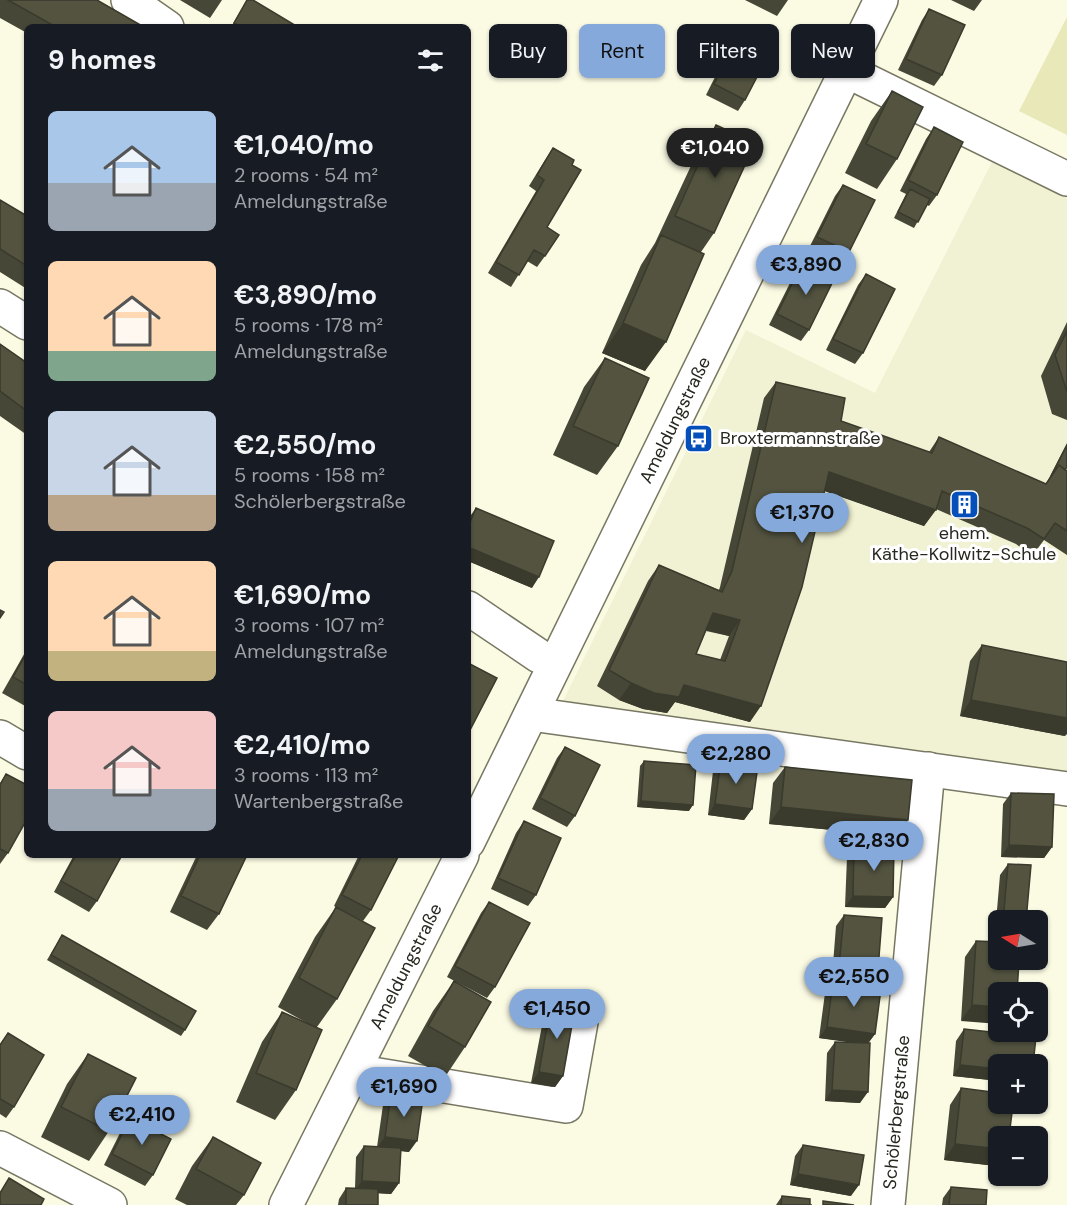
<!DOCTYPE html>
<meta charset="utf-8">
<style>
body{margin:0;font-family:"DM Sans",sans-serif;background:#20242c;color:#f1f3f6;height:100vh;display:flex;flex-direction:column;font-size:22px;white-space:nowrap}
*{box-sizing:border-box;margin:0}
p{font-size:20px;color:#9ea1a6}
.icon{flex:none;width:33px;height:33px;fill:none;stroke:currentColor;stroke-width:2;stroke-linecap:round;stroke-linejoin:round}
.map{position:relative;flex:1;overflow:hidden}
.details{position:absolute;left:24px;top:24px;width:447px;height:834px;display:flex;flex-direction:column;background:#171b24;border-radius:9px;box-shadow:0 2px 4px #0004}
.details>*{flex:none}
.hud{position:absolute;left:489px;top:24px;width:488px;height:54px;display:flex;gap:12px}
.needle{width:39px;rotate:281deg}
.buttons{position:absolute;left:988px;top:910px;display:grid;gap:12px}
.buttons a{display:grid;place-items:center;width:60px;height:60px;border-radius:9px;background:#171b24;box-shadow:0 2px 4px #0004;font-size:30px}
.price{position:absolute;translate:-50% -51px;padding:0 14px;border-radius:21px;background:#86a9db;color:#111;font-size:20px;line-height:39px;filter:drop-shadow(0 2px 3px #0008)}
.price::after{content:'';position:absolute;left:50%;top:36px;width:18px;height:14px;margin-left:-9px;background:inherit;clip-path:polygon(0 0,100% 0,50% 100%)}
.price.active{background:#222;color:#fff}
ul{padding:0;list-style:none}
li{display:flex;align-items:center;gap:18px;height:150px;padding:0 24px}
li span{display:grid;place-items:center;flex:none;width:168px;height:120px;border-radius:9px;color:#555}
li>.icon{margin-inline-start:auto}
span .icon{width:72px;height:72px;fill:#fffc;stroke-width:1}
li b{font-size:26px}
h2{display:flex;justify-content:space-between;align-items:center;height:72px;padding:0 24px;font-size:26px}
.chip{padding:0 21px;border-radius:9px;background:#171b24;box-shadow:0 2px 4px #0004;font-size:21px;line-height:54px}
.chip.active{background:#86a9db;color:#111}
.map>svg:first-child{display:block}
.built{fill:#f1f1d3}
.green{fill:#e9e8b9}
.lines{fill:none;stroke-linecap:round;stroke-linejoin:round}
.minor-casing{stroke:#777763;stroke-width:36}
.minor{stroke:#fff;stroke-width:33}
.wall{fill:#474737;fill-rule:evenodd}
.shaded-wall{fill:#3a3a2d}
.building{fill:#535340;stroke:#3a3a2d;stroke-width:1.5;fill-rule:evenodd}
.labels{text-anchor:middle;stroke-width:6;stroke-linejoin:round;paint-order:stroke}
.street-label{font-size:18px;fill:#282820;stroke:#fff}
.poi-label{font-size:18px;fill:#282820;stroke:#fff;text-anchor:start}
</style>
<div class="map">
<svg width="1067" height="1205" viewBox="0 0 1067 1205">
<rect width="100%" height="100%" fill="#fbfbe4"/>
<path class="built" d="M 994,158 L 1067,193 L 1067,773 L 562,703 L 746,330 L 875,393 Z"/>
<path class="green" d="M 1067,17 L 1067,135 L 1019,111 Z"/>
<g class="lines">
<defs>
<g id="minor">
<path d="M 128,0 L 167,27"/>
<path d="M 847,71 L 1067,179"/>
<path d="M 0,306 L 27,323"/>
<path d="M 468,608 L 539,656 L 555,663"/>
<path d="M 531,714 L 1067,789"/>
<path d="M 0,737 L 27,753"/>
<path id="s1" d="M 468,842 L 881,0"/>
<path d="M 354,1071 L 566,1106 L 581,1022"/>
<path d="M 0,1148 L 110,1205"/>
<path id="s2" d="M 286,1205 L 462,855"/>
<path id="s3" d="M 888,1205 L 928,769"/>
</g>
</defs>
<use href="#minor" class="minor-casing"/>
<use href="#minor" class="minor"/>
</g>
<path class="wall" d="M 0,0 L 97,0 L 144,27 L 27,27 L 27,33 L 0,18 Z
M 180,0 L 222,0 L 210,18 Z
M 247,0 L 298,27 L 231,27 Z
M 745,0 L 788,0 L 777,16 Z
M 951,0 L 982,0 L 974,11 Z
M 929,9 L 942,75 L 934,86 L 898,70 L 922,20 Z
M 740,32 L 745,100 L 738,111 L 706,95 L 732,43 Z
M 892,91 L 897,159 L 877,189 L 845,173 L 871,121 Z
M 716,125 L 714,233 L 701,252 L 645,371 L 602,353 L 641,265 L 655,243 L 696,155 Z
M 934,127 L 937,195 L 929,206 L 927,205 L 914,228 L 894,218 L 906,194 L 900,191 L 926,139 Z
M 553,148 L 545,256 L 537,267 L 527,261 L 511,287 L 488,273 L 536,191 L 529,186 L 545,160 Z
M 843,185 L 849,252 L 841,264 L 809,248 L 835,196 Z
M 0,200 L 27,216 L 27,289 L 0,272 Z
M 803,262 L 809,330 L 801,341 L 769,325 L 795,273 Z
M 866,274 L 863,353 L 855,364 L 826,350 L 858,285 Z
M 1067,322 L 1067,420 L 1052,414 L 1041,376 Z
M 0,344 L 27,363 L 27,435 L 0,416 Z
M 605,358 L 618,446 L 597,475 L 553,455 L 584,387 Z
M 776,382 L 841,421 L 929,452 L 939,437 L 1046,484 L 1067,443 L 1067,467 L 1065,470 L 1067,471 L 1067,555 L 1044,540 L 1032,556 L 1016,544 L 936,509 L 924,526 L 824,491 L 750,722 L 675,702 L 667,713 L 643,709 L 619,700 L 597,686 L 648,581 L 659,565 L 719,590 L 720,587 L 764,398 ZM 706,631 L 729,636 L 720,660 L 696,654 Z
M 476,508 L 532,588 L 468,561 L 468,519 Z
M 982,645 L 1065,736 L 960,716 L 970,661 Z
M 27,649 L 27,707 L 2,693 Z
M 565,747 L 575,816 L 567,827 L 532,809 L 557,758 Z
M 721,760 L 752,809 L 744,820 L 708,815 L 713,771 Z
M 644,761 L 689,811 L 637,807 L 640,766 Z
M 785,767 L 908,820 L 897,836 L 769,824 L 773,783 Z
M 6,774 L 8,853 L 0,864 L 0,783 Z
M 1011,793 L 1052,847 L 1044,858 L 1001,857 L 1003,804 Z
M 524,821 L 536,895 L 528,906 L 491,889 L 516,833 Z
M 854,846 L 893,897 L 885,908 L 845,907 L 847,857 Z
M 74,855 L 122,855 L 97,901 L 89,912 L 54,892 Z
M 197,855 L 247,855 L 219,914 L 207,930 L 170,912 Z
M 359,855 L 399,855 L 371,910 L 363,921 L 334,906 Z
M 1008,864 L 1026,921 L 999,921 L 999,933 L 995,933 L 1000,875 Z
M 489,902 L 495,987 L 487,998 L 447,977 L 481,913 Z
M 336,907 L 337,999 L 317,1027 L 296,1090 L 275,1120 L 236,1102 L 262,1042 L 282,1012 L 307,1023 L 278,1007 L 315,937 Z
M 844,915 L 878,970 L 870,981 L 832,977 L 836,926 Z
M 62,935 L 185,1030 L 181,1036 L 47,960 Z
M 976,941 L 1019,960 L 961,1021 L 965,957 Z
M 454,981 L 465,1047 L 445,1077 L 408,1056 L 433,1011 Z
M 833,982 L 875,1034 L 868,1043 L 860,1103 L 825,1101 L 827,1053 L 835,1042 L 852,1042 L 819,1038 L 825,993 Z
M 551,1004 L 563,1076 L 555,1087 L 531,1083 L 544,1015 Z
M 964,1029 L 999,1065 L 999,1081 L 953,1076 L 956,1041 Z
M 8,1033 L 14,1107 L 6,1118 L 0,1114 L 0,1044 Z
M 88,1054 L 109,1131 L 89,1161 L 41,1137 L 67,1084 Z
M 961,1088 L 999,1137 L 999,1161 L 996,1166 L 944,1160 L 950,1105 Z
M 391,1094 L 409,1152 L 401,1151 L 399,1183 L 391,1194 L 378,1193 L 378,1205 L 338,1205 L 339,1199 L 346,1188 L 355,1188 L 356,1157 L 364,1146 L 377,1147 L 383,1105 Z
M 130,1118 L 153,1175 L 145,1186 L 104,1165 L 122,1129 Z
M 213,1137 L 244,1195 L 236,1205 L 187,1205 L 175,1199 L 192,1166 Z
M 803,1145 L 851,1196 L 790,1185 L 795,1156 Z
M 951,1187 L 986,1205 L 942,1205 L 943,1198 Z
M 782,1196 L 810,1205 L 812,1205 L 776,1205 Z"/>
<path class="shaded-wall" d="M 623,323 L 666,342 L 645,371 L 602,353 Z
M 829,472 L 936,510 L 924,526 L 817,488 Z
M 468,547 L 539,577 L 532,588 L 468,561 Z
M 713,613 L 740,620 L 729,636 L 702,629 Z
M 631,683 L 684,685 L 761,706 L 750,722 L 675,702 L 667,713 L 643,709 L 619,700 Z
M 971,700 L 1067,718 L 1067,734 L 1065,736 L 960,716 Z
M 641,801 L 693,805 L 689,811 L 637,807 Z
M 715,804 L 752,809 L 744,820 L 708,815 Z
M 781,807 L 908,820 L 897,836 L 769,824 Z
M 1009,845 L 1052,847 L 1044,858 L 1001,857 Z
M 853,896 L 893,897 L 885,908 L 845,907 Z
M 999,927 L 999,933 L 995,933 Z
M 839,966 L 878,970 L 870,981 L 832,977 Z
M 972,1005 L 999,1007 L 999,1024 L 961,1021 Z
M 827,1027 L 875,1034 L 867,1045 L 819,1038 Z
M 960,1065 L 999,1069 L 999,1081 L 953,1076 Z
M 539,1072 L 563,1076 L 555,1087 L 531,1083 Z
M 832,1090 L 868,1092 L 860,1103 L 825,1101 Z
M 385,1137 L 417,1141 L 409,1152 L 377,1148 Z
M 955,1144 L 999,1149 L 999,1161 L 996,1166 L 944,1160 Z
M 798,1174 L 859,1185 L 851,1196 L 790,1185 Z
M 362,1181 L 399,1183 L 391,1194 L 354,1192 Z"/>
<path class="building" d="M 8,0 L 97,0 L 144,27 L 56,27 Z
M 247,0 L 253,0 L 298,27 L 241,27 L 234,23 Z
M 929,9 L 965,25 L 942,75 L 906,59 Z
M 740,32 L 772,48 L 745,100 L 714,84 Z
M 892,91 L 923,107 L 897,159 L 866,144 Z
M 716,125 L 755,143 L 714,233 L 675,216 Z
M 934,127 L 963,142 L 937,195 L 908,180 Z
M 553,148 L 574,160 L 572,165 L 581,170 L 547,227 L 559,235 L 545,256 L 534,250 L 519,275 L 496,262 L 544,180 L 537,175 Z
M 843,185 L 875,200 L 849,252 L 817,237 Z
M 910,189 L 930,199 L 918,222 L 898,212 Z
M 0,200 L 27,216 L 27,266 L 0,249 Z
M 661,235 L 704,254 L 666,342 L 623,323 Z
M 803,262 L 835,277 L 809,330 L 777,314 Z
M 866,274 L 895,289 L 863,353 L 833,339 Z
M 1067,331 L 1067,392 L 1055,355 Z
M 0,344 L 27,363 L 27,411 L 0,391 Z
M 605,358 L 649,378 L 618,446 L 573,426 Z
M 776,382 L 845,398 L 841,421 L 932,453 L 939,437 L 1046,484 L 1059,465 L 1067,471 L 1067,531 L 1055,523 L 1044,539 L 1027,528 L 942,491 L 936,510 L 829,472 L 802,587 L 761,706 L 684,685 L 679,697 L 654,693 L 631,683 L 609,670 L 659,565 L 722,592 L 732,571 ZM 713,613 L 740,620 L 725,661 L 696,654 Z
M 1067,445 L 1067,467 L 1065,470 L 1059,465 L 1051,476 Z
M 476,508 L 554,541 L 539,577 L 468,547 L 468,527 Z
M 0,610 L 4,612 L 0,618 Z
M 982,645 L 1067,662 L 1067,718 L 971,700 Z
M 27,652 L 27,685 L 13,677 Z
M 468,663 L 497,678 L 469,732 L 468,731 Z
M 565,747 L 600,765 L 575,816 L 540,798 Z
M 721,760 L 758,765 L 752,809 L 715,804 Z
M 644,761 L 696,765 L 693,805 L 641,801 Z
M 785,767 L 912,780 L 908,820 L 781,807 Z
M 6,774 L 27,785 L 27,819 L 8,853 L 0,849 L 0,785 Z
M 1011,793 L 1054,794 L 1052,847 L 1009,845 Z
M 524,821 L 561,838 L 536,895 L 498,878 Z
M 854,846 L 894,847 L 893,897 L 853,896 Z
M 76,855 L 122,855 L 97,901 L 61,881 Z
M 200,855 L 247,855 L 219,914 L 181,896 Z
M 362,855 L 399,855 L 371,910 L 342,895 Z
M 1008,864 L 1031,865 L 1026,921 L 1003,921 Z
M 489,902 L 530,923 L 495,987 L 455,966 Z
M 336,907 L 375,928 L 337,999 L 299,978 Z
M 844,915 L 882,918 L 878,970 L 839,966 Z
M 62,935 L 196,1011 L 185,1030 L 51,955 Z
M 976,941 L 999,942 L 999,960 L 1019,960 L 1017,993 L 999,993 L 999,1007 L 972,1005 Z
M 454,981 L 491,1002 L 465,1047 L 428,1026 Z
M 833,982 L 881,989 L 875,1034 L 827,1027 Z
M 551,1004 L 575,1008 L 563,1076 L 539,1072 Z
M 282,1012 L 322,1030 L 296,1090 L 256,1073 Z
M 964,1029 L 1036,1037 L 1033,1065 L 999,1065 L 999,1069 L 960,1065 Z
M 8,1033 L 44,1055 L 14,1107 L 0,1099 L 0,1045 Z
M 835,1042 L 870,1043 L 868,1092 L 832,1090 Z
M 88,1054 L 136,1078 L 109,1131 L 61,1107 Z
M 961,1088 L 999,1093 L 999,1104 L 1013,1104 L 1009,1137 L 999,1137 L 999,1149 L 955,1144 Z
M 391,1094 L 423,1098 L 417,1141 L 385,1137 Z
M 130,1118 L 171,1139 L 153,1175 L 112,1154 Z
M 213,1137 L 261,1163 L 244,1195 L 196,1169 Z
M 803,1145 L 864,1155 L 859,1185 L 798,1174 Z
M 364,1146 L 401,1148 L 399,1183 L 362,1181 Z
M 9,1178 L 44,1199 L 41,1205 L 0,1205 L 0,1193 Z
M 951,1187 L 987,1190 L 986,1205 L 949,1205 Z
M 346,1188 L 378,1189 L 378,1205 L 346,1205 Z
M 782,1196 L 810,1199 L 810,1205 L 812,1205 L 781,1205 Z
M 823,1201 L 854,1205 L 823,1205 Z"/>
<defs>
<symbol id="bus-square" viewBox="-11 -11 22 22"><rect x="-9" y="-9" width="18" height="18" rx="4" fill="#044fb9" stroke="#fff"/><path d="M-5-6H5V4H4V6H2V4H-2V6H-4V4H-5ZM-3.5-4V0h7V-4ZM-3.5 1.2v1.5H-2V1.2ZM2 1.2v1.5H3.5V1.2Z" fill="#fff"/></symbol>
<symbol id="building-square" viewBox="-11 -11 22 22"><rect x="-9" y="-9" width="18" height="18" rx="4" fill="#044fb9" stroke="#fff"/><path d="M-4-6H4V6H1V3H-1V6H-4ZM-2.5-4.3h1.7v1.8h-1.7ZM.8-4.3h1.7v1.8H.8ZM-2.5-1h1.7V.8h-1.7ZM.8-1h1.7V.8H.8Z" fill="#fff"/></symbol>
</defs>
<g fill-rule="evenodd">
<use href="#bus-square" x="682" y="422" width="33" height="33"/>
<use href="#building-square" x="948" y="488" width="33" height="33"/>
</g>
<g class="labels">
<g class="street-label">
<text dy="6" stroke="none"><textPath href="#s1" startOffset="470">Ameldungstraße</textPath></text>
<text dy="6" stroke="none"><textPath href="#s2" startOffset="267">Ameldungstraße</textPath></text>
<text dy="6" stroke="none"><textPath href="#s3" startOffset="93">Schölerbergstraße</textPath></text>
</g>
<g class="poi-label">
<text x="720" y="444">Broxtermannstraße</text>
<text x="964" y="539" text-anchor="middle">ehem.<tspan x="964" dy="21">Käthe-Kollwitz-Schule</tspan></text>
</g>
</g>
</svg>
<div class="buttons">
<a><svg class="needle" viewBox="-14 -14 28 28"><path d="M0-13l5 13h-10z" fill="#e53935"/><path d="M0 13l5-13h-10z" fill="#9ea1a6"/></svg></a>
<a><svg class="icon" aria-label="locate" viewBox="0 0 24 24"><circle cx="12" cy="12" r="6"/><path d="M12 2v4M12 18v4M2 12h4M18 12h4"/></svg></a>
<a>+</a>
<a>−</a>
</div>
<b class="price active" style="left:715px;top:179px">€1,040</b>
<b class="price" style="left:806px;top:296px">€3,890</b>
<b class="price" style="left:802px;top:544px">€1,370</b>
<b class="price" style="left:736px;top:785px">€2,280</b>
<b class="price" style="left:874px;top:872px">€2,830</b>
<b class="price" style="left:854px;top:1008px">€2,550</b>
<b class="price" style="left:557px;top:1040px">€1,450</b>
<b class="price" style="left:404px;top:1118px">€1,690</b>
<b class="price" style="left:142px;top:1146px">€2,410</b>
<div class="hud">
<a class="chip">Buy</a>
<a class="chip active">Rent</a>
<a class="chip">Filters</a>
<a class="chip">New</a>
</div>
<section class="details">
<h2>9 homes<svg class="icon" aria-label="filters" viewBox="0 0 24 24"><path d="M4 7h16M4 17h16"/><circle cx="9" cy="7" r="2"/><circle cx="15" cy="17" r="2"/></svg></h2>
<ul>
<li><span style="background:linear-gradient(#a9c7e8 60%,#9aa5b1 0)"><svg class="icon" aria-label="home" viewBox="0 0 24 24"><path d="M3 11l9-7 9 7M6 9v11h12V9"/></svg></span><div><b>€1,040/mo</b><p>2 rooms · 54 m²</p><p>Ameldungstraße</p></div></li>
<li><span style="background:linear-gradient(#ffd9b3 75%,#7fa58c 0)"><svg class="icon" aria-label="home" viewBox="0 0 24 24"><path d="M3 11l9-7 9 7M6 9v11h12V9"/></svg></span><div><b>€3,890/mo</b><p>5 rooms · 178 m²</p><p>Ameldungstraße</p></div></li>
<li><span style="background:linear-gradient(#c9d6e8 70%,#b9a48a 0)"><svg class="icon" aria-label="home" viewBox="0 0 24 24"><path d="M3 11l9-7 9 7M6 9v11h12V9"/></svg></span><div><b>€2,550/mo</b><p>5 rooms · 158 m²</p><p>Schölerbergstraße</p></div></li>
<li><span style="background:linear-gradient(#ffd9b3 75%,#c2b280 0)"><svg class="icon" aria-label="home" viewBox="0 0 24 24"><path d="M3 11l9-7 9 7M6 9v11h12V9"/></svg></span><div><b>€1,690/mo</b><p>3 rooms · 107 m²</p><p>Ameldungstraße</p></div></li>
<li><span style="background:linear-gradient(#f6c9c9 65%,#9aa5b1 0)"><svg class="icon" aria-label="home" viewBox="0 0 24 24"><path d="M3 11l9-7 9 7M6 9v11h12V9"/></svg></span><div><b>€2,410/mo</b><p>3 rooms · 113 m²</p><p>Wartenbergstraße</p></div></li>
</ul>
</section>
</div>
